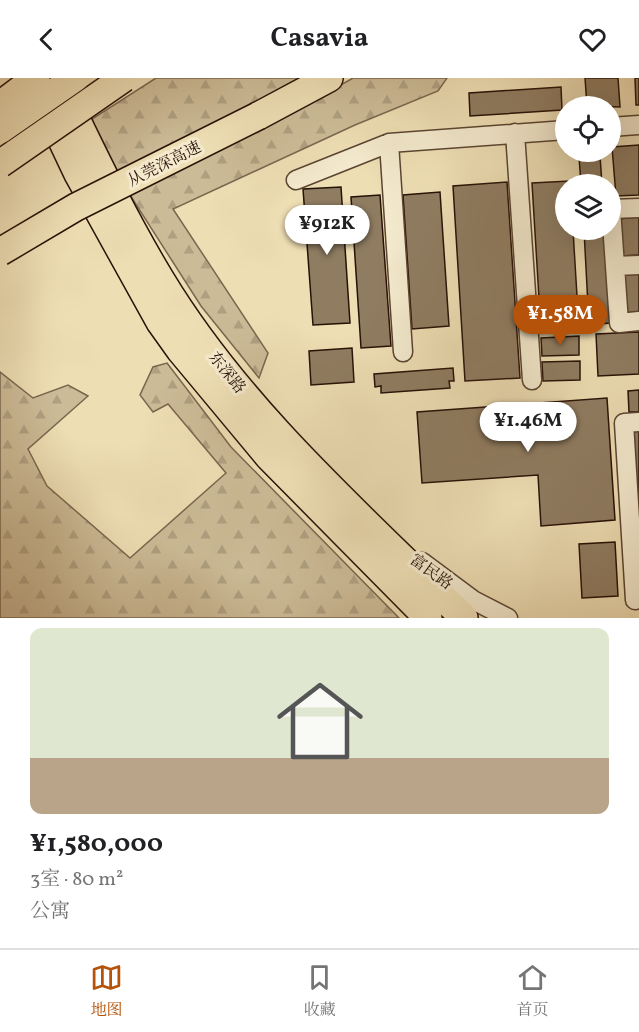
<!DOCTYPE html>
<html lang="zh">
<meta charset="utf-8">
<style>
body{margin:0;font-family:Vollkorn,"Noto Serif SC",serif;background:#f6f6f6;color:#202124;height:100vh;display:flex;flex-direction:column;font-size:22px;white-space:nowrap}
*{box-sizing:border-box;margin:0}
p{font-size:20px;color:#757577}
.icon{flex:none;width:33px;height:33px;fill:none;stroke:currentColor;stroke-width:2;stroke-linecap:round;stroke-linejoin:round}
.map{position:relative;height:540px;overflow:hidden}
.sheet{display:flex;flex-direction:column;background:#fff;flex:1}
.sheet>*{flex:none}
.buttons{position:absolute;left:555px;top:18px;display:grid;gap:12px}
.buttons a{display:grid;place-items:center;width:66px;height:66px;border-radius:50%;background:#fff;box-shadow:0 6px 24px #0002;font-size:30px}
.price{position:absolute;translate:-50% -51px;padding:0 14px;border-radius:21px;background:#fff;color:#222;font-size:20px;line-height:39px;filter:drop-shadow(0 2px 3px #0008)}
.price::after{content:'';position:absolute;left:50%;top:36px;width:18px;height:14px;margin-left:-9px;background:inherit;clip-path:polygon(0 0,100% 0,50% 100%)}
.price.active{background:#b45309;color:#fff}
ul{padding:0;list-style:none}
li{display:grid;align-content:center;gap:12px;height:318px;padding:0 30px}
li span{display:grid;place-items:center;height:186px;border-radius:12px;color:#555}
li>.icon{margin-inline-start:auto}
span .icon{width:108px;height:108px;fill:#fffc;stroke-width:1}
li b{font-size:26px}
header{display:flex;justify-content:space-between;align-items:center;height:78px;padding:0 30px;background:#fff;font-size:27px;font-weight:700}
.menu{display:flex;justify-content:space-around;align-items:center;height:84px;border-top:2px solid #e0e0e0;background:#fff;font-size:16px;color:#757577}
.menu a{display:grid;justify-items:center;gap:3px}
.menu .active{color:#b45309}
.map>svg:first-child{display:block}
.forest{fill:url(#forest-firs);stroke:#7a664f;stroke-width:1.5}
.building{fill:#8f7c61;stroke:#281107;stroke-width:1.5}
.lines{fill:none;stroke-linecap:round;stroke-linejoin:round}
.minor-casing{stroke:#5a4432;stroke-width:21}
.highway-casing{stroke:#281107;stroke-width:30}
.minor{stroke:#f4eace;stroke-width:18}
.highway{stroke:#eedeb4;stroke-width:27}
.highway-bridge-casing{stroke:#281107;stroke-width:30;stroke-linecap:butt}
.highway-bridge{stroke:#eedeb4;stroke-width:27}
.labels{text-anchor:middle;stroke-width:6;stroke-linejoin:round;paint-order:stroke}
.street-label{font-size:16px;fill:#281107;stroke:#f4eace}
</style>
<header><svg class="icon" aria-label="back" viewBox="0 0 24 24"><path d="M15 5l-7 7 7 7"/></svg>Casavia<svg class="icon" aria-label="heart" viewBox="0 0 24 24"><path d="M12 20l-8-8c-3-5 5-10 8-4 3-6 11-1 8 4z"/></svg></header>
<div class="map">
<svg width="639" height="540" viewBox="0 0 639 540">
<defs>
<pattern id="forest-firs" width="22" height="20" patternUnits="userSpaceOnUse" patternTransform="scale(1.5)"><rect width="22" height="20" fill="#ccbb97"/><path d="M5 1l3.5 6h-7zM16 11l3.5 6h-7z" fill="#afa081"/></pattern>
</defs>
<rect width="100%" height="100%" fill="#eedeb4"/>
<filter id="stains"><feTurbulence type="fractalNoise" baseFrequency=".00333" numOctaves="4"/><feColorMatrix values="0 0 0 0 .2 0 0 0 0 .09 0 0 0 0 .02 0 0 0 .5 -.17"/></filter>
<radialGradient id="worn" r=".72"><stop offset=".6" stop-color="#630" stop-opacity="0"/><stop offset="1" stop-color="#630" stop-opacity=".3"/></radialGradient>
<path class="forest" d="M 156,0 L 309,0 L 118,95 L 89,43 Z
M 353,0 L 447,0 L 438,13 L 355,47 L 173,131 L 268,275 L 259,300 L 201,228 L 130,117 L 265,50 Z
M 167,285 L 231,369 L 399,540 L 0,540 L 0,294 L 33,320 L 68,307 L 88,318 L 28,371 L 47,408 L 130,480 L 226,395 L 168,326 L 153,334 L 140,317 L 153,289 Z"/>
<path class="building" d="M 585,0 L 618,0 L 620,29 L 587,28 Z
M 635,0 L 639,0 L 639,27 L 636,27 Z
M 561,9 L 562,32 L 470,38 L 469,15 Z
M 639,67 L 639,117 L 616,118 L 612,69 Z
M 600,78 L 602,106 L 581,106 L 579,79 Z
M 570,103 L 570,106 L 566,106 L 566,152 L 573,152 L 577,218 L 539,220 L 532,105 Z
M 507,104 L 520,300 L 465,303 L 453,108 Z
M 341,109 L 350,245 L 313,247 L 303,111 Z
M 440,114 L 449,248 L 412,251 L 403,117 Z
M 380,117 L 391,268 L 361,270 L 351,119 Z
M 639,139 L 639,177 L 621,178 L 618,141 Z
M 584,152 L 605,152 L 610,245 L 589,247 Z
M 639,196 L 639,234 L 624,235 L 622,197 Z
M 578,230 L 578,248 L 541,250 L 540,231 Z
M 639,254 L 639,296 L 598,298 L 596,256 Z
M 579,258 L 579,277 L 542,278 L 541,260 Z
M 352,270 L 354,304 L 311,307 L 309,273 Z
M 580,283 L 580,302 L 543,303 L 542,284 Z
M 453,290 L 454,303 L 449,303 L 450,310 L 381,315 L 381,308 L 375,309 L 374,296 Z
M 639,312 L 639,334 L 629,334 L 628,313 Z
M 607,320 L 615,442 L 541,448 L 538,397 L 422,405 L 417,334 Z
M 639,353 L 639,474 L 631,354 Z
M 615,464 L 618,518 L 582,520 L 579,466 Z"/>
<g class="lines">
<defs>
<path id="minor" d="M 610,49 L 639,47
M 515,55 L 532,302
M 389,65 L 403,274
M 296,102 L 389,65 L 566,52
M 639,130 L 611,131 L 619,245 L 639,243
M 615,188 L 639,187
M 639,344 L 624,345 L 635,522 L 639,521
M 422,484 L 473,522 L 508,540"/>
<path id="highway" d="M 33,1 L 78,96 L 160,244 L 180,272 L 269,379 L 428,540
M 64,16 C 94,78 125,143 161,202 C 239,331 357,435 464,540
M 258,38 L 329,0"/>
</defs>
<use href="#minor" class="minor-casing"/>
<use href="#highway" class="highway-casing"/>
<use href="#minor" class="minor"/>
<use href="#highway" class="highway"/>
<defs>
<path id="highway-bridge" d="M 0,27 L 36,0
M 0,52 L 75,0
M 0,86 L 124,0
M 0,174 L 76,129 L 258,38"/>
</defs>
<use href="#highway-bridge" class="highway-bridge-casing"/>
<use href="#highway-bridge" class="highway-bridge"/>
</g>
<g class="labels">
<g class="street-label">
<text transform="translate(164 85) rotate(-27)" y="6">从莞深高速</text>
<text transform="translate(228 294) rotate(51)" y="6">东深路</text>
<text transform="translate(432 493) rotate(36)" y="6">富民路</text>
</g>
</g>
<rect width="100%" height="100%" filter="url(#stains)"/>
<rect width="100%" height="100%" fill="url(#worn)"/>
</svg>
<div class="buttons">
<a><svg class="icon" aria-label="locate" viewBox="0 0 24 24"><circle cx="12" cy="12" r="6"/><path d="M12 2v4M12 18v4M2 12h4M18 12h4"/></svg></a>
<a><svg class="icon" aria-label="layers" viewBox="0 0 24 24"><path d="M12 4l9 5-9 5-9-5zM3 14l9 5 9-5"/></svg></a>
</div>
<b class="price" style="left:327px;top:178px">¥912K</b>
<b class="price active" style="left:560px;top:268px">¥1.58M</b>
<b class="price" style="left:528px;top:375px">¥1.46M</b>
</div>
<section class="sheet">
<ul>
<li><span style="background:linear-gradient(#dfe7d0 70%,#b9a48a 0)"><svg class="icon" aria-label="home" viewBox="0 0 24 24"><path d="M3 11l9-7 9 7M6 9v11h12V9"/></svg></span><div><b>¥1,580,000</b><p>3室 · 80 m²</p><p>公寓</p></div></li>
</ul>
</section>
<nav class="menu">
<a class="active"><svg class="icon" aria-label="map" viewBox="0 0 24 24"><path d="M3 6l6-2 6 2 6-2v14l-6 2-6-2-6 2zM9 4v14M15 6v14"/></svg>地图</a>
<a><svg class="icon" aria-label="saved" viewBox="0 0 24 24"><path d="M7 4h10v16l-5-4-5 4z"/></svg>收藏</a>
<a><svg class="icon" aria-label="home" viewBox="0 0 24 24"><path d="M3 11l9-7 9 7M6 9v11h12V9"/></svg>首页</a>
</nav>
